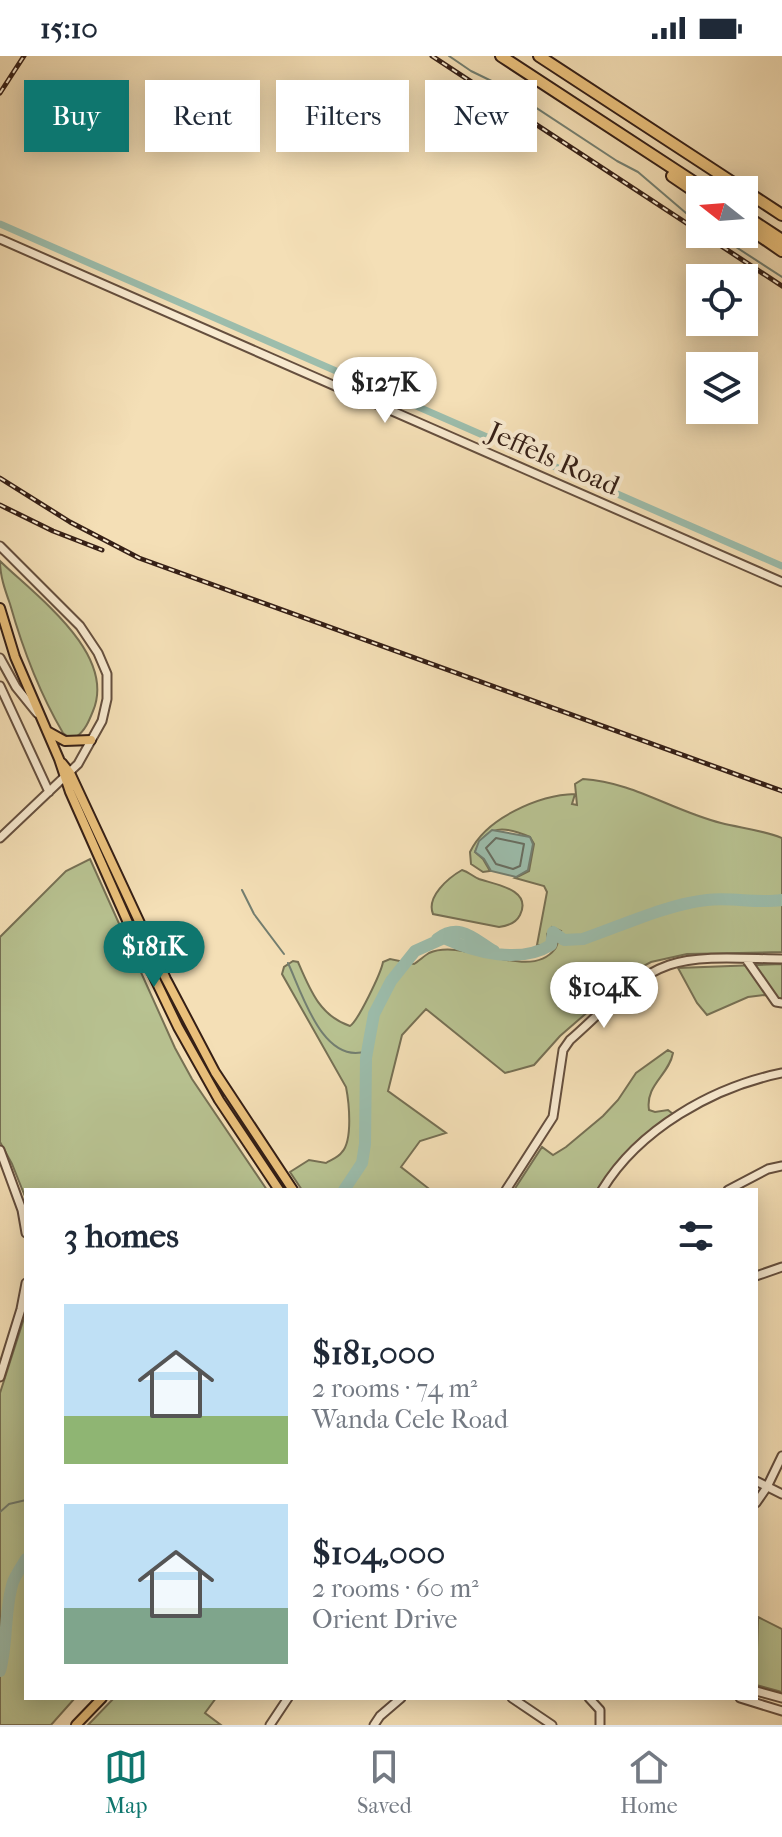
<!DOCTYPE html>
<meta charset="utf-8">
<style>
body{margin:0;font-family:"IM FELL French Canon",serif;background:#f6f6f7;color:#1f2937;height:100vh;display:flex;flex-direction:column;font-size:30px;white-space:nowrap}
*{box-sizing:border-box;margin:0}
p{font-size:26px;color:#747a83}
.icon{flex:none;width:44px;height:44px;fill:none;stroke:currentColor;stroke-width:2;stroke-linecap:round;stroke-linejoin:round}
.map{position:relative;flex:1;overflow:hidden}
.drawer{position:absolute;left:24px;top:1132px;width:734px;height:512px;display:flex;flex-direction:column;background:#fff;border-radius:0px;box-shadow:0 4px 20px #0003}
.drawer>*{flex:none}
.guide{position:absolute;left:24px;top:24px;width:734px;height:72px;display:flex;gap:16px}
.needle{width:52px;rotate:287deg}
.buttons{position:absolute;left:686px;top:120px;display:grid;gap:16px}
.buttons a{display:grid;place-items:center;width:72px;height:72px;border-radius:0px;background:#fff;box-shadow:0 4px 20px #0003;font-size:40px}
.price{position:absolute;translate:-50% -68px;padding:0 18px;border-radius:28px;background:#fff;color:#222;font-size:26px;line-height:52px;filter:drop-shadow(0 2px 4px #0008)}
.price::after{content:'';position:absolute;left:50%;top:48px;width:24px;height:18px;margin-left:-12px;background:inherit;clip-path:polygon(0 0,100% 0,50% 100%)}
.price.selected{background:#0f766e;color:#fff}
ul{padding:0;list-style:none}
li{display:flex;align-items:center;gap:24px;height:200px;padding:0 40px}
li span{display:grid;place-items:center;flex:none;width:224px;height:160px;border-radius:0px;color:#555}
li>.icon{margin-inline-start:auto}
span .icon{width:96px;height:96px;fill:#fffc;stroke-width:1}
li b{font-size:34px}
h2{display:flex;justify-content:space-between;align-items:center;height:96px;padding:0 40px;font-size:34px}
.tag{padding:0 28px;border-radius:0px;background:#fff;box-shadow:0 4px 20px #0003;font-size:28px;line-height:72px}
.tag.selected{background:#0f766e;color:#fff}
.status{display:flex;justify-content:space-between;align-items:center;height:56px;padding:0 40px;background:#fff;direction:ltr}
.status svg{height:22px;fill:currentColor}
.tabs{display:flex;justify-content:space-around;align-items:center;height:112px;border-top:2px solid #e0e1e3;background:#fff;font-size:22px;color:#747a83}
.tabs a{display:grid;justify-items:center;gap:4px}
.tabs .selected{color:#0f766e}
.map>svg:first-child{display:block}
.green{fill:#b8c291;stroke:#767054;stroke-width:2}
.water{fill:#9cbdac;stroke:#737e70;stroke-width:2}
.lines{fill:none;stroke-linecap:round;stroke-linejoin:round}
.shore{stroke:#686e61;stroke-width:2}
.stream{stroke:#737e70;stroke-width:2}
.canal{stroke:#9cbdac;stroke-width:7}
.river{stroke:#9cbdac;stroke-width:12}
.minor-casing{stroke:#654f3e;stroke-width:11}
.major-casing{stroke:#351f16;stroke-width:12}
.highway-casing{stroke:#351f16;stroke-width:14}
.minor{stroke:#f8ead0;stroke-width:7}
.major{stroke:#eac07b;stroke-width:8}
.highway{stroke:#eac07b;stroke-width:10}
.rail-casing{stroke:#351f16;stroke-width:5}
.rail{stroke:#f8ead0;stroke-width:2;stroke-dasharray:6;stroke-linecap:butt}
.labels{text-anchor:middle;stroke-width:8;stroke-linejoin:round;paint-order:stroke}
.street-label{font-size:28px;fill:#351f16;stroke:#f8ead0}
</style>
<div class="status"><b>15:10</b><svg viewBox="0 0 49 12"><path d="M0 12V9h3v3zM5 12V6h3v6zM10 12V3h3v9zM15 12V0h3v12zM26 1h20v11H26zM47 4h2v5h-2z"/></svg></div>
<div class="map">
<svg width="782" height="1669" viewBox="0 0 782 1669">
<rect width="100%" height="100%" fill="#f4dfb6"/>
<filter id="stains"><feTurbulence type="fractalNoise" baseFrequency=".0025" numOctaves="4"/><feColorMatrix values="0 0 0 0 .2 0 0 0 0 .09 0 0 0 0 .02 0 0 0 .5 -.17"/></filter>
<radialGradient id="worn" r=".72"><stop offset=".6" stop-color="#630" stop-opacity="0"/><stop offset="1" stop-color="#630" stop-opacity=".3"/></radialGradient>
<path class="green" d="M 0,505 C 36,540 117,598 93,655 C 89,665 85,675 76,681 L 67,680 L 63,677 C 39,636 23,594 10,548 C 5,534 0,520 0,505 Z
M 583,723 C 633,726 673,755 721,767 C 741,772 762,774 782,782 L 782,896 L 687,898 L 651,906 L 636,914 L 560,980 L 534,1009 L 505,1017 L 426,953 L 402,979 L 388,1035 L 446,1077 L 420,1085 L 401,1111 L 428,1132 L 426,1134 L 302,1134 L 290,1116 L 309,1104 L 326,1107 C 331,1104 339,1101 342,1096 C 353,1084 349,1046 346,1031 L 282,918 L 284,911 L 293,905 L 298,906 C 310,934 320,960 350,970 C 358,965 381,917 383,906 L 390,903 L 414,908 C 419,905 424,900 429,897 C 464,881 529,927 555,893 C 558,889 559,880 561,875 L 552,871 L 547,878 L 548,886 L 545,889 L 537,889 L 547,836 L 544,830 L 515,822 L 529,815 L 534,788 L 530,781 C 505,770 486,768 475,796 L 483,803 L 490,815 L 483,816 L 471,808 L 470,796 C 486,762 539,739 575,738 L 572,748 L 577,749 L 575,728 Z
M 90,803 L 175,992 L 192,1023 L 267,1134 L 26,1134 L 26,1143 L 12,1108 L 0,1086 L 0,881 L 66,815 Z
M 462,814 C 469,816 472,820 479,823 C 493,828 533,833 520,859 C 516,867 508,870 499,871 L 433,858 C 426,841 448,822 462,814 Z
M 782,908 L 782,943 L 764,939 L 748,941 L 707,959 L 697,947 L 678,912 Z
M 668,994 L 673,997 C 669,1019 645,1029 649,1054 L 655,1056 L 668,1054 L 673,1058 L 631,1091 L 597,1134 L 514,1134 L 542,1091 L 553,1099 L 566,1091 L 603,1060 L 618,1044 L 636,1017 Z
M 26,1256 L 26,1642 L 75,1642 L 51,1669 L 0,1669 L 0,1337 Z
M 758,1561 L 782,1573 L 782,1636 L 756,1629 Z
M 114,1642 L 216,1642 L 205,1657 L 221,1669 L 88,1669 Z"/>
<path class="water" d="M 492,774 L 530,781 L 533,788 L 528,814 L 516,821 L 491,815 L 484,803 L 475,796 L 479,785 Z"/>
<g class="lines">
<path class="shore" d="M 496,782 L 524,788 L 520,810 L 513,813 L 496,808 L 486,792 Z"/>
<path class="stream" d="M 449,0 L 471,15 L 506,32 L 617,105 L 638,116 L 700,169
M 716,178 L 782,221
M 242,834 L 254,858 L 284,898
M 288,907 C 302,937 323,1010 367,995
M 0,1456 L 9,1448 L 26,1444"/>
<path class="canal" d="M 0,168 L 782,510"/>
<path class="river" d="M 437,883 C 460,866 474,883 494,895
M 344,1134 L 362,1107 L 365,1088 L 366,1002 L 374,958 L 391,925 L 415,895 L 444,882 C 476,897 520,908 551,889 L 553,876 L 564,884 L 583,883 C 621,870 668,848 707,844 C 733,841 757,848 782,844
M 0,1615 C 8,1586 4,1554 13,1526 C 16,1518 22,1510 26,1503"/>
<defs>
<path id="minor" d="M 0,183 L 782,526
M 0,490 L 80,570 L 98,597 L 107,618 L 107,643 L 102,665 L 78,708 L 0,782
M 0,602 L 16,631 L 37,657
M 0,630 L 49,736
M 746,903 L 776,946 L 782,947
M 0,1094 L 22,1154 L 26,1177
M 506,1134 L 553,1061 L 563,994 L 570,984 C 600,958 631,922 669,909 C 700,898 749,903 782,903
M 602,1134 C 639,1073 713,1031 782,1017
M 728,1134 L 768,1113 L 782,1110
M 756,1220 L 782,1211
M 0,1321 L 21,1253 L 26,1227
M 756,1425 L 782,1438
M 756,1447 L 767,1431 L 782,1400
M 756,1635 L 782,1642
M 512,1642 L 552,1669
M 589,1642 L 600,1654 L 600,1669
M 740,1642 L 782,1655
M 270,1669 L 288,1642
M 374,1669 L 380,1660 L 401,1642"/>
<path id="major" d="M 0,552 L 15,601 L 59,703 L 70,736 L 129,869 L 178,971 L 219,1044 L 279,1134
M 47,675 L 65,685 L 91,684
M 62,707 L 70,717 L 166,923 L 215,1016 L 293,1134
M 76,1669 L 102,1642"/>
<path id="highway" d="M 501,0 L 706,134
M 539,0 L 744,134
M 672,120 L 700,139
M 744,134 L 782,159
M 744,159 L 782,184
M 744,169 L 782,195"/>
</defs>
<use href="#minor" class="minor-casing"/>
<use href="#major" class="major-casing"/>
<use href="#highway" class="highway-casing"/>
<use href="#minor" class="minor"/>
<use href="#major" class="major"/>
<use href="#highway" class="highway"/>
<defs>
<path id="rail" d="M 432,0 L 700,176
M 0,37 L 24,0
M 703,178 L 782,230
M 0,422 L 70,466 L 139,502 L 782,735
M 0,449 L 53,475 L 102,494"/>
</defs>
<use href="#rail" class="rail-casing"/>
<use href="#rail" class="rail"/>
</g>
<g class="labels">
<g class="street-label">
<text transform="translate(554 402) rotate(24)" y="10">Jeffels Road</text>
</g>
</g>
<rect width="100%" height="100%" filter="url(#stains)"/>
<rect width="100%" height="100%" fill="url(#worn)"/>
</svg>
<div class="buttons">
<a><svg class="needle" viewBox="-14 -14 28 28"><path d="M0-13l5 13h-10z" fill="#e53935"/><path d="M0 13l5-13h-10z" fill="#747a83"/></svg></a>
<a><svg class="icon" aria-label="locate" viewBox="0 0 24 24"><circle cx="12" cy="12" r="6"/><path d="M12 2v4M12 18v4M2 12h4M18 12h4"/></svg></a>
<a><svg class="icon" aria-label="layers" viewBox="0 0 24 24"><path d="M12 4l9 5-9 5-9-5zM3 14l9 5 9-5"/></svg></a>
</div>
<b class="price" style="left:385px;top:369px">$127K</b>
<b class="price selected" style="left:154px;top:933px">$181K</b>
<b class="price" style="left:604px;top:974px">$104K</b>
<div class="guide">
<a class="tag selected">Buy</a>
<a class="tag">Rent</a>
<a class="tag">Filters</a>
<a class="tag">New</a>
</div>
<section class="drawer">
<h2>3 homes<svg class="icon" aria-label="filters" viewBox="0 0 24 24"><path d="M4 7h16M4 17h16"/><circle cx="9" cy="7" r="2"/><circle cx="15" cy="17" r="2"/></svg></h2>
<ul>
<li><span style="background:linear-gradient(#bfe0f5 70%,#8fb573 0)"><svg class="icon" aria-label="home" viewBox="0 0 24 24"><path d="M3 11l9-7 9 7M6 9v11h12V9"/></svg></span><div><b>$181,000</b><p>2 rooms · 74 m²</p><p>Wanda Cele Road</p></div></li>
<li><span style="background:linear-gradient(#bfe0f5 65%,#7fa58c 0)"><svg class="icon" aria-label="home" viewBox="0 0 24 24"><path d="M3 11l9-7 9 7M6 9v11h12V9"/></svg></span><div><b>$104,000</b><p>2 rooms · 60 m²</p><p>Orient Drive</p></div></li>
</ul>
</section>
</div>
<nav class="tabs">
<a class="selected"><svg class="icon" aria-label="map" viewBox="0 0 24 24"><path d="M3 6l6-2 6 2 6-2v14l-6 2-6-2-6 2zM9 4v14M15 6v14"/></svg>Map</a>
<a><svg class="icon" aria-label="saved" viewBox="0 0 24 24"><path d="M7 4h10v16l-5-4-5 4z"/></svg>Saved</a>
<a><svg class="icon" aria-label="home" viewBox="0 0 24 24"><path d="M3 11l9-7 9 7M6 9v11h12V9"/></svg>Home</a>
</nav>
